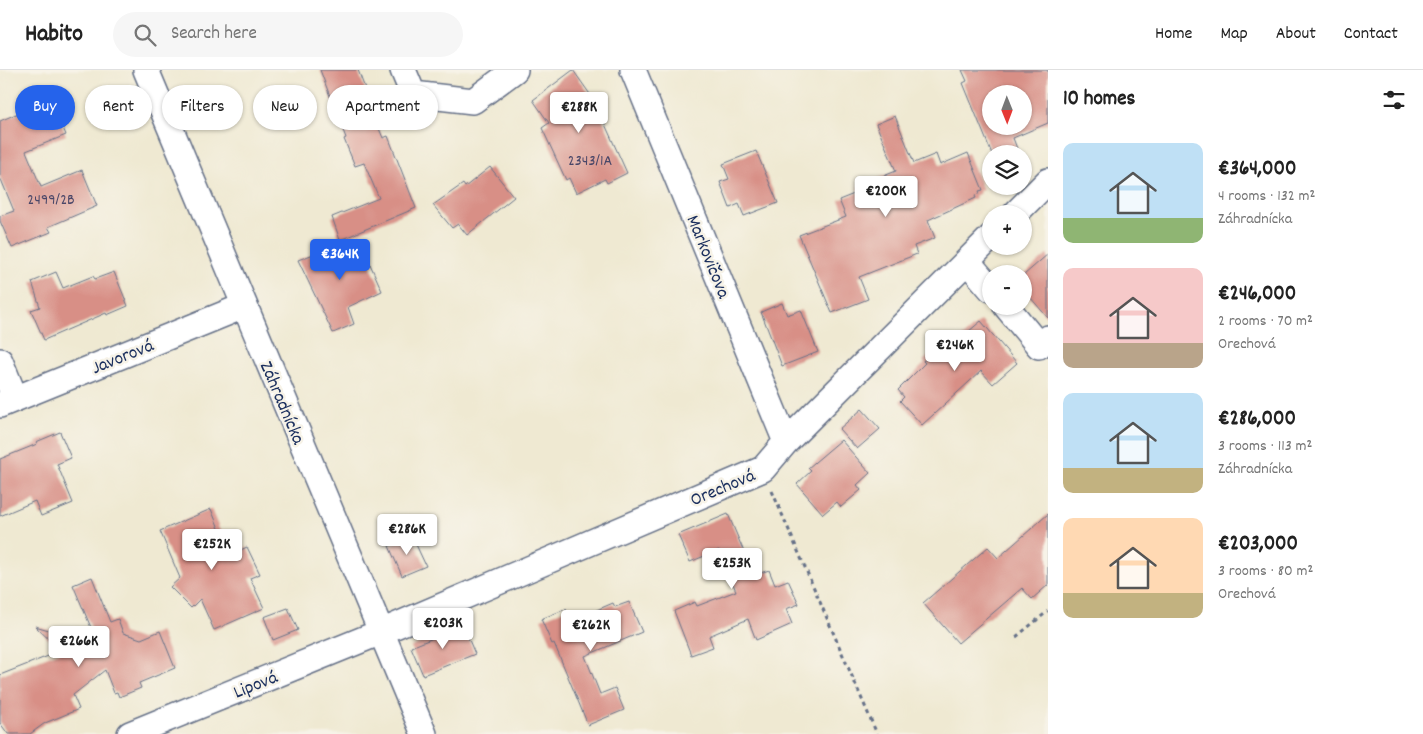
<!DOCTYPE html>
<meta charset="utf-8">
<style>
body{margin:0;font-family:Dekko,sans-serif;background:#f6f6f6;color:#222;height:100vh;display:flex;flex-direction:column;font-size:19px;white-space:nowrap}
*{box-sizing:border-box;margin:0}
p{font-size:16px;color:#767676}
.icon{flex:none;width:28px;height:28px;fill:none;stroke:currentColor;stroke-width:2;stroke-linecap:round;stroke-linejoin:round}
.map{position:relative;flex:1;overflow:hidden}
.drawer{display:flex;flex-direction:column;background:#fff;width:375px}
.drawer>*{flex:none}
.banner{position:absolute;left:15px;top:15px;width:475px;height:45px;display:flex;gap:10px}
.needle{width:32px;rotate:179deg}
.buttons{position:absolute;left:982px;top:15px;display:grid;gap:10px}
.buttons a{display:grid;place-items:center;width:50px;height:50px;border-radius:50%;background:#fff;box-shadow:0 1px 4px #0004;font-size:25px}
.price{position:absolute;translate:-50% -42px;padding:0 11px;border-radius:5px;background:#fff;color:#222;font-size:16px;line-height:32px;filter:drop-shadow(0 1px 2px #0008)}
.price::after{content:'';position:absolute;left:50%;top:30px;width:15px;height:11px;margin-left:-8px;background:inherit;clip-path:polygon(0 0,100% 0,50% 100%)}
.price.current{background:#2563eb;color:#fff}
ul{padding:0;list-style:none}
li{display:flex;align-items:center;gap:15px;height:125px;padding:0 15px}
li span{display:grid;place-items:center;flex:none;width:140px;height:100px;border-radius:10px;color:#555}
li>.icon{margin-inline-start:auto}
span .icon{width:60px;height:60px;fill:#fffc;stroke-width:1}
li b{font-size:21px}
h2{display:flex;justify-content:space-between;align-items:center;height:60px;padding:0 15px;font-size:21px}
.chip{padding:0 18px;border-radius:22px;background:#fff;box-shadow:0 1px 4px #0004;font-size:18px;line-height:45px}
.chip.current{background:#2563eb;color:#fff}
header{display:flex;align-items:center;gap:30px;box-sizing:border-box;height:70px;padding:0 25px;background:#fff;border-bottom:1px solid #e0e0e0}
header strong{font-size:24px}
nav{display:flex;gap:28px;margin-inline-start:auto;font-size:18px}
.search{width:350px;height:45px;background:#f6f6f6;display:flex;align-items:center;gap:12px;box-sizing:border-box;padding:0 18px;border-radius:28px;color:#767676;font-size:19px}
main{display:flex;flex:1;min-height:0}
.map>svg:first-child{display:block}
.building{fill:#d88f86;fill-rule:evenodd}
.lines{fill:none;stroke-linecap:round;stroke-linejoin:round}
.street-casing{stroke:#657087;stroke-width:28}
.path{stroke:#657087;stroke-width:3;stroke-dasharray:4 4;stroke-linecap:butt}
.street{stroke:#fff;stroke-width:25}
.labels{text-anchor:middle;stroke-width:5;stroke-linejoin:round;paint-order:stroke}
.number-label{font-size:16px;fill:#4a4768}
.street-label{font-size:19px;fill:#1b2f5e;stroke:#f7f3e8}
</style>
<header>
<strong>Habito</strong>
<div class="search"><svg class="icon" aria-label="search" viewBox="0 0 24 24"><circle cx="10" cy="10" r="6"/><path d="M15 15l6 6"/></svg>Search here</div>
<nav><a>Home</a><a>Map</a><a>About</a><a>Contact</a></nav>
</header>
<main>
<div class="map">
<svg width="1048" height="664" viewBox="0 0 1048 664">
<rect width="100%" height="100%" fill="#f7f3e8"/>
<filter id="ink" filterUnits="userSpaceOnUse"><feTurbulence type="fractalNoise" baseFrequency=".02" numOctaves="2"/><feDisplacementMap in="SourceGraphic" scale="10" xChannelSelector="R" yChannelSelector="G"/><feConvolveMatrix kernelMatrix="1 2 1 2 8 2 1 2 1" color-interpolation-filters="sRGB"/></filter>
<filter id="wash" filterUnits="userSpaceOnUse"><feTurbulence type="fractalNoise" baseFrequency=".0096" numOctaves="4" result="noise"/><feDisplacementMap in="SourceGraphic" scale="20" xChannelSelector="R" yChannelSelector="G"/><feGaussianBlur stdDeviation="1.12" result="paint"/><feColorMatrix in="noise" values="0 0 0 0 0 0 0 0 0 0 0 0 0 0 0 0 0 1.4 0 .05"/><feComposite in="paint" operator="in"/></filter>
<g filter="url(#wash)">
<rect width="100%" height="100%" fill="#efe9d2"/>
<g id="blocks">
<path class="building" d="M 320,0 L 358,0 L 367,24 L 365,25 L 383,68 L 388,66 L 416,138 L 340,170 L 332,147 L 379,128 L 364,93 L 355,96 L 344,69 L 346,68 Z
M 573,0 L 601,40 L 599,41 L 627,103 L 607,113 L 605,109 L 576,123 L 569,108 L 566,110 L 542,58 L 549,53 L 533,30 Z
M 962,0 L 1048,0 L 1048,53 L 1013,68 L 1019,84 L 992,84 L 963,13 L 967,11 ZM 991,24 L 1024,24 L 1024,56 L 991,56 Z
M 51,29 L 66,65 L 26,81 L 41,117 L 82,100 L 97,136 L 48,157 L 51,162 L 12,178 L 0,151 L 0,146 L 14,141 L 0,107 L 0,51 Z
M 895,46 L 914,93 L 936,84 L 940,95 L 968,83 L 983,120 L 979,121 L 980,123 L 975,126 L 976,128 L 928,150 L 935,168 L 914,176 L 917,184 L 859,207 L 868,229 L 832,243 L 799,165 L 846,147 L 839,130 L 859,122 L 857,117 L 896,101 L 876,54 Z
M 756,81 L 778,133 L 744,146 L 739,134 L 730,138 L 720,112 L 729,109 L 723,94 Z
M 490,97 L 514,127 L 467,165 L 458,154 L 452,158 L 433,135 L 463,114 L 465,117 Z
M 358,167 L 382,221 L 348,237 L 354,254 L 333,263 L 298,190 Z
M 1048,184 L 1048,248 L 1024,220 L 1024,205 Z
M 56,202 L 63,218 L 93,206 L 95,209 L 114,202 L 128,236 L 107,245 L 106,243 L 44,270 L 31,240 L 40,237 L 32,212 Z
M 782,233 L 787,245 L 801,240 L 818,282 L 782,296 L 761,242 Z
M 981,251 L 1017,293 L 993,314 L 981,301 L 922,355 L 900,331 L 904,327 L 898,320 L 925,293 L 923,291 L 939,278 L 943,283 Z
M 862,339 L 880,359 L 857,379 L 839,359 Z
M 60,362 L 71,388 L 57,394 L 73,433 L 41,446 L 35,431 L 0,446 L 0,389 L 37,374 L 36,372 Z
M 841,370 L 870,403 L 857,415 L 861,420 L 841,437 L 837,432 L 823,444 L 797,414 L 811,401 L 808,398 Z
M 211,439 L 230,485 L 247,477 L 260,504 L 250,508 L 264,538 L 214,560 L 200,529 L 191,538 L 170,517 L 180,508 L 160,461 Z
M 728,444 L 752,501 L 753,501 L 755,505 L 769,500 L 775,515 L 788,510 L 799,534 L 786,539 L 792,554 L 756,570 L 748,549 L 709,566 L 713,577 L 691,585 L 674,541 L 695,532 L 697,536 L 736,521 L 719,480 L 690,492 L 678,465 Z
M 1048,444 L 1048,515 L 1032,529 L 1022,518 L 958,573 L 923,533 L 988,477 L 998,488 Z
M 412,466 L 426,496 L 402,506 L 389,476 Z
M 92,507 L 110,552 L 118,549 L 123,563 L 141,569 L 160,561 L 175,598 L 139,613 L 141,618 L 119,627 L 117,622 L 114,623 L 105,600 L 73,625 L 79,639 L 45,653 L 30,664 L 8,664 L 0,653 L 0,605 L 61,581 L 35,556 L 98,574 L 73,515 Z
M 629,532 L 642,562 L 585,586 L 600,624 L 615,618 L 624,640 L 588,655 L 554,573 L 552,574 L 541,549 L 566,539 L 571,551 L 613,533 L 615,537 Z
M 288,538 L 298,560 L 273,570 L 264,547 Z
M 463,556 L 475,584 L 423,605 L 411,577 Z"/>
</g>
</g>
<g filter="url(#ink)">
<use href="#blocks" fill-opacity="0" stroke="#657087" stroke-width="1"/>
<g class="lines">
<defs>
<path id="street" d="M 146,0 L 424,664
M 403,0 L 413,24 L 473,31 L 515,0
M 633,0 L 786,372
M 1015,144 L 1048,111
M 967,191 L 991,219
M 1006,236 L 1039,276 L 1048,268
M 0,291 L 15,328
M 0,335 L 244,236
M 130,664 L 381,562 L 763,399 L 786,372 L 991,167"/>
</defs>
<use href="#street" class="street-casing"/>
<path class="path" d="M 772,421 L 877,664
M 1016,567 L 1048,541"/>
<use href="#street" class="street"/>
</g>
</g>
<g class="labels">
<g class="number-label">
<text x="590" y="95">2343/1A</text>
<text x="51" y="134">2499/2B</text>
</g>
<g class="street-label">
<text transform="translate(710 186) rotate(68)" y="7">Markovičova</text>
<text transform="translate(122 285) rotate(-22)" y="7">Javorová</text>
<text transform="translate(284 332) rotate(67)" y="7">Záhradnícka</text>
<text transform="translate(722 416) rotate(-23)" y="7">Orechová</text>
<text transform="translate(255 613) rotate(-22)" y="7">Lipová</text>
</g>
</g>
</svg>
<div class="buttons">
<a><svg class="needle" viewBox="-14 -14 28 28"><path d="M0-13l5 13h-10z" fill="#e53935"/><path d="M0 13l5-13h-10z" fill="#767676"/></svg></a>
<a><svg class="icon" aria-label="layers" viewBox="0 0 24 24"><path d="M12 4l9 5-9 5-9-5zM3 14l9 5 9-5"/></svg></a>
<a>+</a>
<a>−</a>
</div>
<b class="price" style="left:579px;top:64px">€288K</b>
<b class="price" style="left:886px;top:148px">€200K</b>
<b class="price current" style="left:340px;top:211px">€364K</b>
<b class="price" style="left:955px;top:302px">€246K</b>
<b class="price" style="left:407px;top:486px">€286K</b>
<b class="price" style="left:212px;top:501px">€252K</b>
<b class="price" style="left:732px;top:520px">€253K</b>
<b class="price" style="left:443px;top:580px">€203K</b>
<b class="price" style="left:591px;top:582px">€262K</b>
<b class="price" style="left:79px;top:598px">€266K</b>
<div class="banner">
<a class="chip current">Buy</a>
<a class="chip">Rent</a>
<a class="chip">Filters</a>
<a class="chip">New</a>
<a class="chip">Apartment</a>
</div>
</div>
<section class="drawer">
<h2>10 homes<svg class="icon" aria-label="filters" viewBox="0 0 24 24"><path d="M4 7h16M4 17h16"/><circle cx="9" cy="7" r="2"/><circle cx="15" cy="17" r="2"/></svg></h2>
<ul>
<li><span style="background:linear-gradient(#bfe0f5 75%,#8fb573 0)"><svg class="icon" aria-label="home" viewBox="0 0 24 24"><path d="M3 11l9-7 9 7M6 9v11h12V9"/></svg></span><div><b>€364,000</b><p>4 rooms · 132 m²</p><p>Záhradnícka</p></div></li>
<li><span style="background:linear-gradient(#f6c9c9 75%,#b9a48a 0)"><svg class="icon" aria-label="home" viewBox="0 0 24 24"><path d="M3 11l9-7 9 7M6 9v11h12V9"/></svg></span><div><b>€246,000</b><p>2 rooms · 70 m²</p><p>Orechová</p></div></li>
<li><span style="background:linear-gradient(#bfe0f5 75%,#c2b280 0)"><svg class="icon" aria-label="home" viewBox="0 0 24 24"><path d="M3 11l9-7 9 7M6 9v11h12V9"/></svg></span><div><b>€286,000</b><p>3 rooms · 113 m²</p><p>Záhradnícka</p></div></li>
<li><span style="background:linear-gradient(#ffd9b3 75%,#c2b280 0)"><svg class="icon" aria-label="home" viewBox="0 0 24 24"><path d="M3 11l9-7 9 7M6 9v11h12V9"/></svg></span><div><b>€203,000</b><p>3 rooms · 80 m²</p><p>Orechová</p></div></li>
</ul>
</section>
</main>
